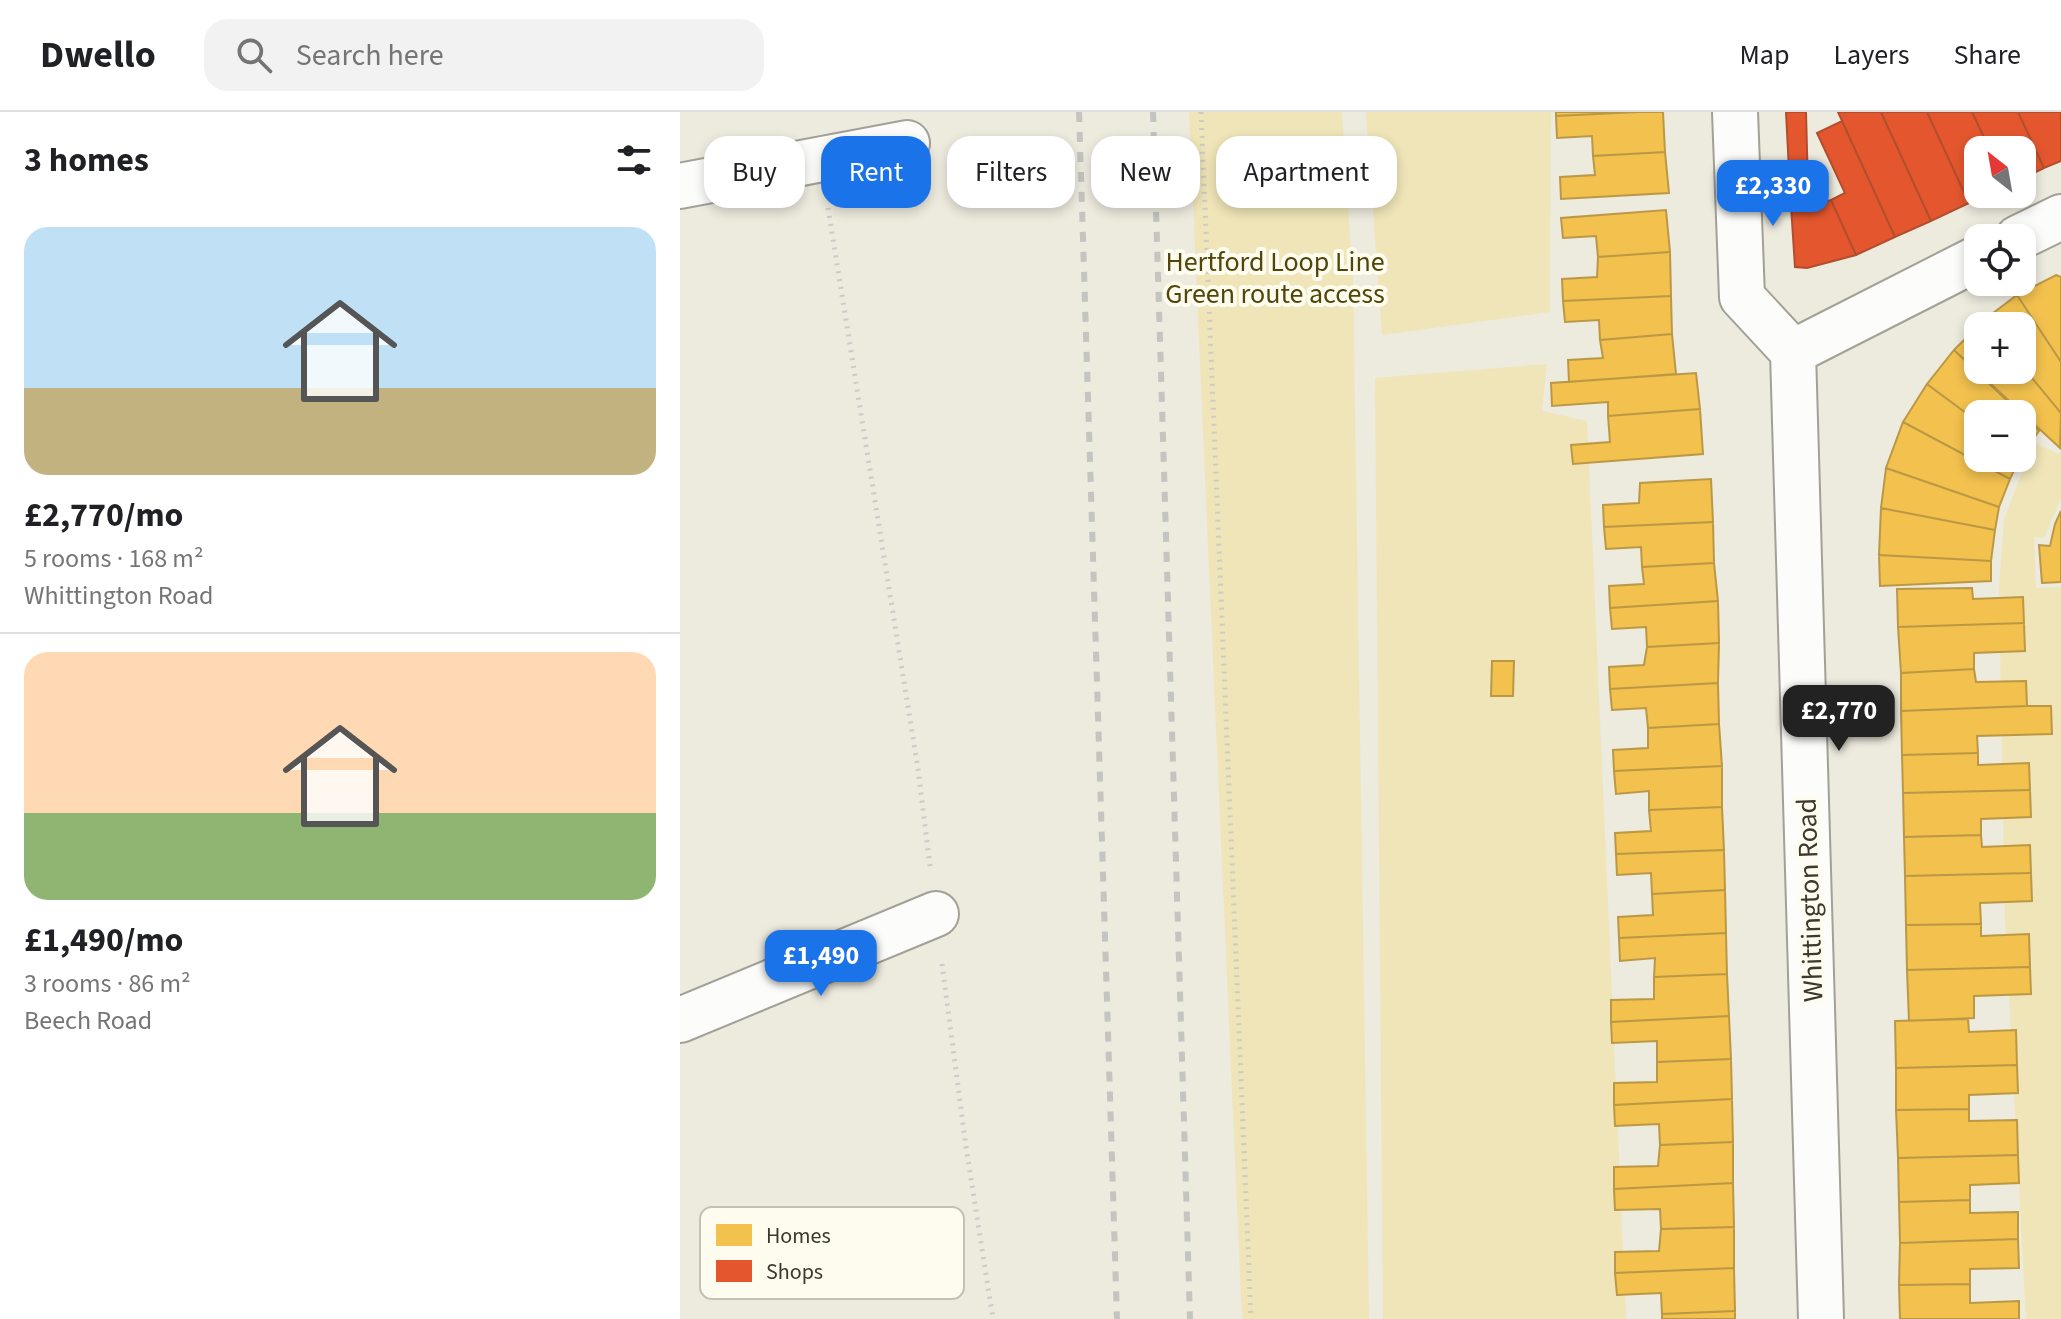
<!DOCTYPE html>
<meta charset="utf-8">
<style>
body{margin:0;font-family:"Source Sans 3",sans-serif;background:#f2f2f2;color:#202124;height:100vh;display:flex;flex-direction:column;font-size:30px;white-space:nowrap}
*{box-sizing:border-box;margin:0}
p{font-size:26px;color:#757577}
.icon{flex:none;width:44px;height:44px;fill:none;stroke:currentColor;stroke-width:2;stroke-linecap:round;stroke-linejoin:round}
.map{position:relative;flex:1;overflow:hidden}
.details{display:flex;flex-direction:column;background:#fff;width:680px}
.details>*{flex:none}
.hud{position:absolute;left:24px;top:24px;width:760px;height:72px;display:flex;gap:16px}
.needle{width:52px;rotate:329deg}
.fabs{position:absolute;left:1284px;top:24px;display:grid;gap:16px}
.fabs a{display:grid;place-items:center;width:72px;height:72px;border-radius:16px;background:#fff;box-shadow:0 4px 12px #0003;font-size:40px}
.price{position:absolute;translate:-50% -68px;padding:0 18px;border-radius:16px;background:#1a73e8;color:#fff;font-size:26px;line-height:52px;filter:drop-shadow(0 2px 4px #0008)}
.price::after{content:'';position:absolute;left:50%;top:48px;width:24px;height:18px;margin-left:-12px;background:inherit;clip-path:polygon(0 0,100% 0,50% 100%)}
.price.on{background:#222;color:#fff}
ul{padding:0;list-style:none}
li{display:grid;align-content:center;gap:16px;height:424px;padding:0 24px}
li+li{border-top:2px solid #e0e0e0}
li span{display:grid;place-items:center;height:248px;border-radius:24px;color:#555}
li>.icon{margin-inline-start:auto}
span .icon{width:144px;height:144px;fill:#fffc;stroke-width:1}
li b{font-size:34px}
h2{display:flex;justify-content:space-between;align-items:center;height:96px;padding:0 24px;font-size:34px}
.tag{padding:0 28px;border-radius:24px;background:#fff;box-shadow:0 4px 12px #0003;font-size:28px;line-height:72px}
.tag.on{background:#1a73e8;color:#fff}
header{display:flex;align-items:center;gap:48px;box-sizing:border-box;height:112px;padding:0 40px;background:#fff;border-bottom:2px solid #e0e0e0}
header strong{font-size:38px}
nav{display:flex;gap:44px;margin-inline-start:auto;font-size:28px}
.search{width:560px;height:72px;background:#f2f2f2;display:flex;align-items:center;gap:20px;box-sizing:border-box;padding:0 28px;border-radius:24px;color:#757577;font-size:30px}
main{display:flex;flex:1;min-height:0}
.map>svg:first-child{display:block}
.green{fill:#efe5b8}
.homes{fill:#f2c14e;stroke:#bb9845;stroke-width:2}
.shops{fill:#e4572e;stroke:#b14e2e;stroke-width:2}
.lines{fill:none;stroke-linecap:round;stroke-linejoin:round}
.street-casing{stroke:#a3a097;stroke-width:48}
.path{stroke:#cccbc7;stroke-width:5;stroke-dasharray:2 6;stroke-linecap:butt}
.street{stroke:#fcfcfa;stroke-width:44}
.rail{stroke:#c4c4c0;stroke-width:6;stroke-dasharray:10 10;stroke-linecap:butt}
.labels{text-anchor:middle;stroke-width:8;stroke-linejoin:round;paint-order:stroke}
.park-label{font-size:28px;fill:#51460a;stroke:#fefcee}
.street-label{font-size:28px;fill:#3a382f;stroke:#fefcee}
.key{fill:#fefcee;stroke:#c3c1b5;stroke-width:2}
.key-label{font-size:22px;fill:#3a382f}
</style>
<header>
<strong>Dwello</strong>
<div class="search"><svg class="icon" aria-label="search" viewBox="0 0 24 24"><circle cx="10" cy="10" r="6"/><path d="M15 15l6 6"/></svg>Search here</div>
<nav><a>Map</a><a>Layers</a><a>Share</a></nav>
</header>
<main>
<section class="details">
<h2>3 homes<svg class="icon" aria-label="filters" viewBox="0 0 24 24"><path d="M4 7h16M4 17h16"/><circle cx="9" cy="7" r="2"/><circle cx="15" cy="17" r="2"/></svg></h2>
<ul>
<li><span style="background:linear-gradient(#bfe0f5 65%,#c2b280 0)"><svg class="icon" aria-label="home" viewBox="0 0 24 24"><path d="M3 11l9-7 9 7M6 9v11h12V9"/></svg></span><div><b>£2,770/mo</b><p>5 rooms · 168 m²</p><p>Whittington Road</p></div></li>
<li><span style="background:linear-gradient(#ffd9b3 65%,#8fb573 0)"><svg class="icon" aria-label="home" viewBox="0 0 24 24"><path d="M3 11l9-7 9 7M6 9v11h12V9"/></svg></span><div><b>£1,490/mo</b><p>3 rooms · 86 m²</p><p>Beech Road</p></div></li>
</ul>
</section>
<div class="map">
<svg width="1381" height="1207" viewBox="0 0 1381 1207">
<rect width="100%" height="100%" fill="#edeade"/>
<path class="green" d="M 509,0 L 662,0 L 673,172 L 689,1207 L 562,1207 Z
M 686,0 L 871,0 L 870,200 L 702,223 Z
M 867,252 L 862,299 L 907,309 L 946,1207 L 703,1207 L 695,266 Z
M 1354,330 L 1378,342 L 1381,340 L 1381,386 L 1364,426 L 1354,425 L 1356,476 L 1381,475 L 1381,1207 L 1346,1207 L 1325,808 L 1319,475 L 1324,407 Z"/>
<path class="homes" d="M 876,0 L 958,0 L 876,4 Z
M 958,0 L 983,0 L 985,40 L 913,44 L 912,24 L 877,26 L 876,4 Z
M 985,40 L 989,81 L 881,87 L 880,65 L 915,63 L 913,44 Z
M 986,98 L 990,140 L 918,145 L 916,124 L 883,126 L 881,106 Z
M 990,140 L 991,184 L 883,189 L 882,167 L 917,165 L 918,145 Z
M 1376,163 L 1381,165 L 1381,250 L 1337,183 Z
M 1337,183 L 1381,250 L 1381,301 L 1342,254 L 1342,214 L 1309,214 L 1304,208 Z
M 991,184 L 992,222 L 920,228 L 919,208 L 885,210 L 883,189 Z
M 1304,208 L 1309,214 L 1298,214 L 1298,258 L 1342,258 L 1342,254 L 1381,301 L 1380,336 L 1274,238 Z
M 992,222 L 996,262 L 889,270 L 888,248 L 923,246 L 920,228 Z
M 1274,238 L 1341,302 L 1298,302 L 1298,310 L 1247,272 Z
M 1016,261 L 1020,297 L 928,304 L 928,290 L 872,294 L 871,271 Z
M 1247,272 L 1298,310 L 1298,346 L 1340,346 L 1330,367 L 1223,310 Z
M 1020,297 L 1023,342 L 893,352 L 891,333 L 930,330 L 928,304 Z
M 1342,303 L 1359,319 L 1342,343 Z
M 1223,310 L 1330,367 L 1319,395 L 1206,356 Z
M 1206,356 L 1319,395 L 1315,418 L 1201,396 Z
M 1031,367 L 1033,410 L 924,415 L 923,393 L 959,391 L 960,371 Z
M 1201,396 L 1315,418 L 1311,449 L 1199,443 Z
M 1381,399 L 1381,470 L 1362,471 L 1359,433 L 1370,434 L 1375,412 Z
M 1033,410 L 1034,451 L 962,455 L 961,435 L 926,437 L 924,415 Z
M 1199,443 L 1311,449 L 1311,469 L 1200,474 Z
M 1034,451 L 1038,489 L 930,496 L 929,474 L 964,472 L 962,455 Z
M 1292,476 L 1293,487 L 1343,485 L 1344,511 L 1218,515 L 1217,477 Z
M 1038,489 L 1039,531 L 967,535 L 966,515 L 932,517 L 930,496 Z
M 1344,511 L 1345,539 L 1294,541 L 1294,557 L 1221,561 L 1218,515 Z
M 1039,531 L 1038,571 L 930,577 L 929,555 L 964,553 L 967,535 Z
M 812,549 L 834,549 L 833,584 L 811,584 Z
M 1294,557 L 1296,570 L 1346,569 L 1347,594 L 1221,599 L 1221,561 Z
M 1038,571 L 1039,612 L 968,616 L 966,596 L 932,598 L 930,577 Z
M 1347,594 L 1371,594 L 1372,622 L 1297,624 L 1298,641 L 1222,643 L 1221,599 Z
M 1039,612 L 1042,654 L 934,659 L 933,638 L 968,636 L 968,616 Z
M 1298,641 L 1298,653 L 1349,651 L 1350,678 L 1223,681 L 1222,643 Z
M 1042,654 L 1042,695 L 969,698 L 969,679 L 936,682 L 934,659 Z
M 1350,678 L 1351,705 L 1301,707 L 1301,723 L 1224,725 L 1223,681 Z
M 1042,695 L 1044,738 L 936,742 L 935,721 L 971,719 L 969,698 Z
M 1301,723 L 1302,735 L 1350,733 L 1351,761 L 1225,764 L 1224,725 Z
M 1044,738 L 1045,778 L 972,782 L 971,761 L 937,763 L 936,742 Z
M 1351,761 L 1352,789 L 1300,791 L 1301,812 L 1226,813 L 1225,764 Z
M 1045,778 L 1046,821 L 939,826 L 938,805 L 973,803 L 972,782 Z
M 1301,812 L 1301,824 L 1349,822 L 1350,855 L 1227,858 L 1226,813 Z
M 1046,821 L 1047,862 L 974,865 L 975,846 L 940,849 L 939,826 Z
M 1350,855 L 1351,882 L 1294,884 L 1294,906 L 1229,909 L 1227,858 Z
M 1047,862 L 1049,904 L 931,910 L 931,888 L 974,887 L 974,865 Z
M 1049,904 L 1051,947 L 977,950 L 977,929 L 932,931 L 931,910 Z
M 1288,907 L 1289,920 L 1336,918 L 1337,953 L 1216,956 L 1215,909 Z
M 1051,947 L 1052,987 L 934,993 L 934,971 L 977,970 L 977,950 Z
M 1337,953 L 1338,981 L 1289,983 L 1289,997 L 1216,998 L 1216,956 Z
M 1052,987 L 1053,1030 L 980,1033 L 979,1012 L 935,1014 L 934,993 Z
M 1289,997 L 1289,1009 L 1337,1008 L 1338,1043 L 1218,1046 L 1216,998 Z
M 1053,1030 L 1053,1071 L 934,1077 L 934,1055 L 978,1054 L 980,1033 Z
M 1338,1043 L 1339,1071 L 1290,1073 L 1290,1088 L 1219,1090 L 1218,1046 Z
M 1053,1071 L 1054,1115 L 981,1117 L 980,1097 L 935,1098 L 934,1077 Z
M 1290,1088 L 1290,1101 L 1338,1100 L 1338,1127 L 1220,1131 L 1219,1090 Z
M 1054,1115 L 1054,1156 L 935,1161 L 935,1140 L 979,1139 L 981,1117 Z
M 1338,1127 L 1339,1156 L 1290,1157 L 1290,1172 L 1219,1173 L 1220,1131 Z
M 1054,1156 L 1055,1199 L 982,1202 L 981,1181 L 937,1183 L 935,1161 Z
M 1290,1172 L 1290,1191 L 1339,1189 L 1339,1207 L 1220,1207 L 1219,1173 Z
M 1055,1199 L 1055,1207 L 982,1207 L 982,1202 Z"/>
<path class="shops" d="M 1106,0 L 1126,0 L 1128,75 L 1110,78 Z
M 1158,0 L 1201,0 L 1251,109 L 1215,125 Z
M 1201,0 L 1247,0 L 1289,91 L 1251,109 Z
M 1247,0 L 1292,0 L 1310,38 L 1298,38 L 1298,82 L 1309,82 L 1289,91 Z
M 1292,0 L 1338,0 L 1364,56 L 1342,67 L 1342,38 L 1310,38 Z
M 1338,0 L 1381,0 L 1381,49 L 1364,56 Z
M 1162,9 L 1215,125 L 1176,143 L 1151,88 L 1165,81 L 1137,21 Z
M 1128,75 L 1130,94 L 1151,88 L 1176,143 L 1127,156 L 1115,155 L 1110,78 Z"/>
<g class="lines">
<defs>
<path id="street" d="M 1055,0 L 1062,185 L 1113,240
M 0,74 L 227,31
M 1338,126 L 1381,105
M 0,908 L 256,802
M 1141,1207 L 1113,240 L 1298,146"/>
</defs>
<use href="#street" class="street-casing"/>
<path class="path" d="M 521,0 L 571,1207
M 148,96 L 238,657 L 250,754
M 262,852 L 286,1035 L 313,1207"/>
<use href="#street" class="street"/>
<path class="rail" d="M 399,0 L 437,1207
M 473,0 L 510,1207"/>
</g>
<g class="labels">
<g class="park-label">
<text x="595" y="159">Hertford Loop Line<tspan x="595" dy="32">Green route access</tspan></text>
</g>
<g class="street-label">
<text transform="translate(1129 788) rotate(-92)" y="10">Whittington Road</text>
</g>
</g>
<rect x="20" y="1095" width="264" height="92" rx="12" class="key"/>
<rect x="36" y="1112" width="36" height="22" fill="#f2c14e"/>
<rect x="36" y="1148" width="36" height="22" fill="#e4572e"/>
<g class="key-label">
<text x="86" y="1131">Homes</text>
<text x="86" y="1167">Shops</text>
</g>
</svg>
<div class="fabs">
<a><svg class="needle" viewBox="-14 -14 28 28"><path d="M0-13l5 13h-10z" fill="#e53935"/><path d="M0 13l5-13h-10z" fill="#757577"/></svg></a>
<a><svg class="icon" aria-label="locate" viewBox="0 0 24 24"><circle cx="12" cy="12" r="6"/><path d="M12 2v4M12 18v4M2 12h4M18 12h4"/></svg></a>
<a>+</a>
<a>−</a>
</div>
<b class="price" style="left:1093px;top:116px">£2,330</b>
<b class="price on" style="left:1159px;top:641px">£2,770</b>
<b class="price" style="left:141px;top:886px">£1,490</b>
<div class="hud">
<a class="tag">Buy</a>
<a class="tag on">Rent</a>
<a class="tag">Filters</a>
<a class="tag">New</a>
<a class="tag">Apartment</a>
</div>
</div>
</main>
